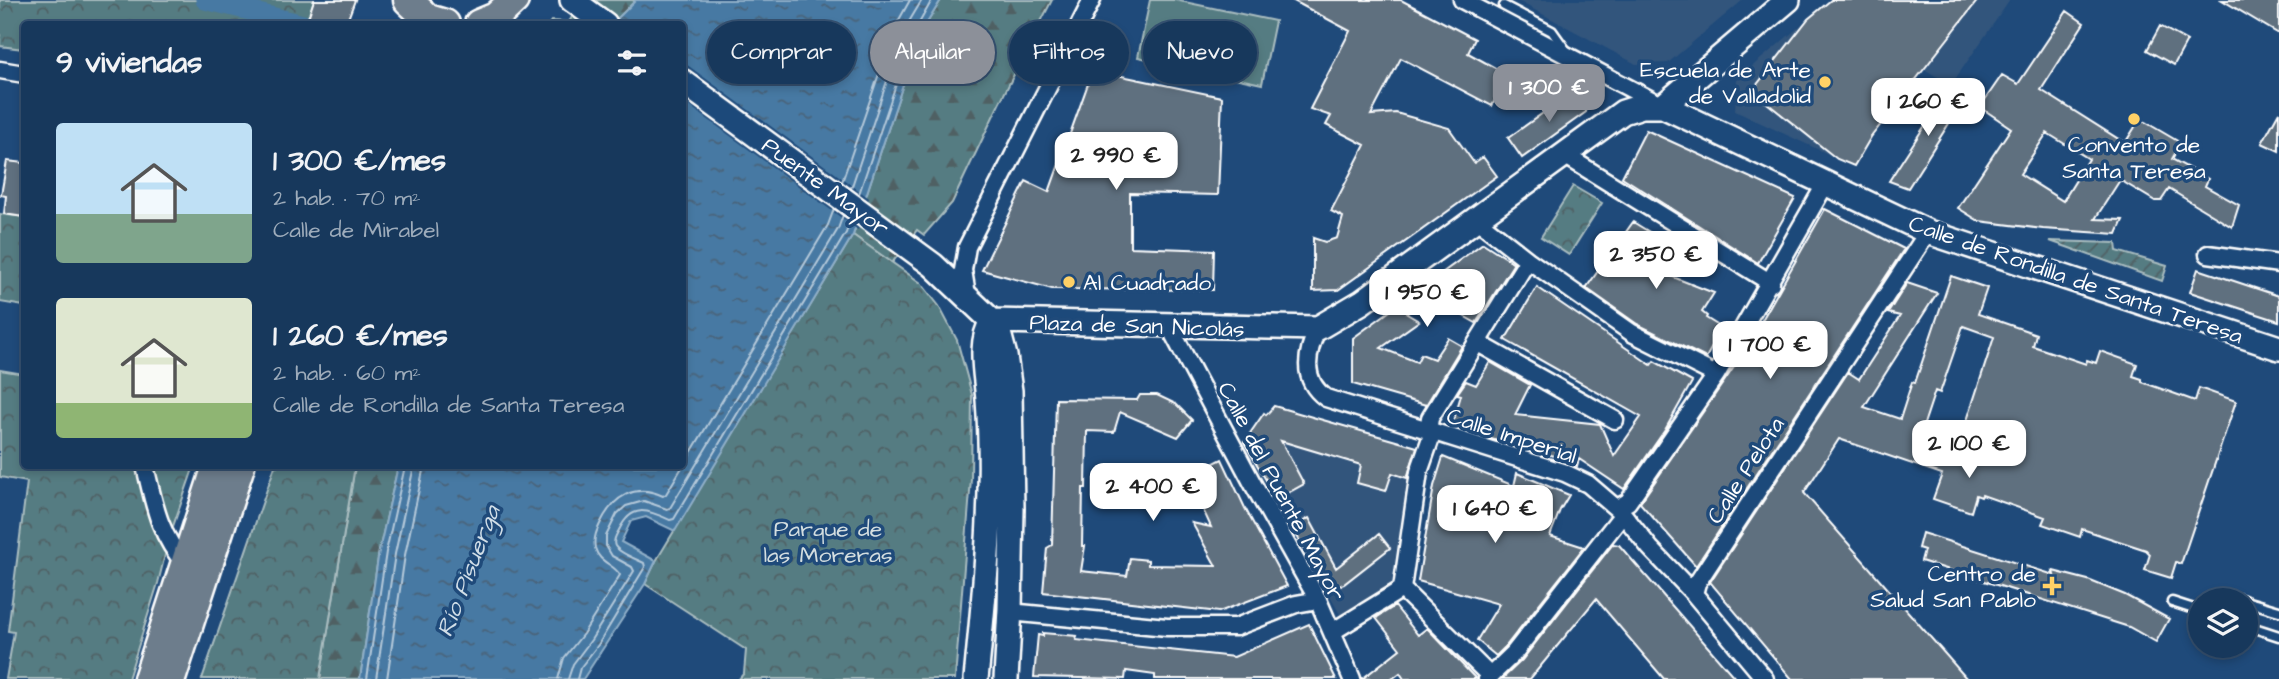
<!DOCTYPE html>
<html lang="es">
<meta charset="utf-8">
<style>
body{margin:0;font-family:"Architects Daughter",sans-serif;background:#203f62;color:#f1f3f6;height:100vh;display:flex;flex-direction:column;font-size:26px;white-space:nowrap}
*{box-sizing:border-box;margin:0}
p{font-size:23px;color:#9eacbb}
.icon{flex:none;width:38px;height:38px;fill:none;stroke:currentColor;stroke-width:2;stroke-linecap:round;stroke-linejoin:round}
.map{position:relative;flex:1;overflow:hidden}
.panel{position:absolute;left:21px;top:21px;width:665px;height:448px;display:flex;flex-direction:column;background:#17385c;border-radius:7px;box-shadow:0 4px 10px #0003,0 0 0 2px #365272}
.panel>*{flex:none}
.guide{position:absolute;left:707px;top:21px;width:665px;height:63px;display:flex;gap:14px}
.tools{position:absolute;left:2188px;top:588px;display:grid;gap:14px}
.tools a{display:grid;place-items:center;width:70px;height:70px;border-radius:50%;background:#17385c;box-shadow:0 4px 10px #0003,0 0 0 2px #365272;font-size:35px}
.price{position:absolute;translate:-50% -60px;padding:0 16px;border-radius:14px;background:#fff;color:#222;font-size:23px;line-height:46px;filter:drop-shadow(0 2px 4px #0008)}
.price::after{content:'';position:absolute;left:50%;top:42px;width:21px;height:16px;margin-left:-10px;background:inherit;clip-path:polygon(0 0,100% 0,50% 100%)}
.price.current{background:#8c9099;color:#fff}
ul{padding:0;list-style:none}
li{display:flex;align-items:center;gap:21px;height:175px;padding:0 35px}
li span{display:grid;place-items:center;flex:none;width:196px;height:140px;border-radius:7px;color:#555}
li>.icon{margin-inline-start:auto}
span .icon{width:84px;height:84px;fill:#fffc;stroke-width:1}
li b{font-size:30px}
h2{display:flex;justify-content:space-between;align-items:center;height:84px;padding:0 35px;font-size:30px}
.chip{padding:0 24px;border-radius:32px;background:#17385c;box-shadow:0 4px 10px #0003,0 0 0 2px #365272;font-size:24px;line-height:63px}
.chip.current{background:#8c9099;color:#fff}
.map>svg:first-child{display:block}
.built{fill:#32557c}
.grass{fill:#547b82;stroke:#aabdc0;stroke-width:2}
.forest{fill:url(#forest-firs);stroke:#aabdc0;stroke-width:2}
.park{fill:url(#park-crowns);stroke:#aabdc0;stroke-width:2}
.garden{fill:url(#garden-furrows);stroke:#aabdc0;stroke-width:2}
.water{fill:url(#water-ripples);stroke:#90afc8;stroke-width:2}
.pier{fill:#1f4a7a}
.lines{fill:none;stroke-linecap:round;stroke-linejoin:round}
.shore{stroke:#b5c9da;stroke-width:2}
.canal{stroke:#4679a3;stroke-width:19}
.building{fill:#5f6f7f;stroke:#fff;stroke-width:2;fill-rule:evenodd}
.lane-casing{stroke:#fff;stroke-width:13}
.street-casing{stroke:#fff;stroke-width:21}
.secondary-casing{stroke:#fff;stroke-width:28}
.highway-casing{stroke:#fff;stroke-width:33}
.lane{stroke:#1f4a7a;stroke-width:8}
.street{stroke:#1f4a7a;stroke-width:16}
.secondary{stroke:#1f4a7a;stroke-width:23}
.highway{stroke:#6d7d8c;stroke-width:28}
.poi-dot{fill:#ffd166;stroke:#1f4a7a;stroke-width:2.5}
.labels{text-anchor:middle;stroke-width:7;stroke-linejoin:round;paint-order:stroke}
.poi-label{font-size:23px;fill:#fff;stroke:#1f4a7a;text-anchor:end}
.street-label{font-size:23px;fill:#fff;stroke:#1f4a7a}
.park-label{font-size:23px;fill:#d4dee0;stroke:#1f4a7a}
.water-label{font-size:24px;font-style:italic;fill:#d1dee8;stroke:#1f4a7a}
</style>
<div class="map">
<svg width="2279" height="679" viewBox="0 0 2279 679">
<defs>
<pattern id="forest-firs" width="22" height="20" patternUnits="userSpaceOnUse" patternTransform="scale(1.75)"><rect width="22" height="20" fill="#547b82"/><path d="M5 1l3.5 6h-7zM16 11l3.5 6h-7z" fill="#506164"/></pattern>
<pattern id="park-crowns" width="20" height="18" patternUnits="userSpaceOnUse" patternTransform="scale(1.75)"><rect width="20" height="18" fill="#547b82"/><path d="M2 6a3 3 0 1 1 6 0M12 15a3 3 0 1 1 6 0" fill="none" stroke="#506164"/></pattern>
<pattern id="garden-furrows" width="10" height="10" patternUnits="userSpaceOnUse" patternTransform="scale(1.75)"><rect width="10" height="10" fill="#547b82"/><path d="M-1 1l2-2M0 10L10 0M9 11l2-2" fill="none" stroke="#506164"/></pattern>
<pattern id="water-ripples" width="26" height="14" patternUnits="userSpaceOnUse" patternTransform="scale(1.75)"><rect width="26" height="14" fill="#4679a3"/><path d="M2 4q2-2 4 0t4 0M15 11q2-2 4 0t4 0" fill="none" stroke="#496278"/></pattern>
</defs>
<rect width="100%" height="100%" fill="#1f4a7a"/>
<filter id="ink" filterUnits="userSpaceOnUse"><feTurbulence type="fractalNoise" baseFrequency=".0143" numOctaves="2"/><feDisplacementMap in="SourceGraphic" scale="14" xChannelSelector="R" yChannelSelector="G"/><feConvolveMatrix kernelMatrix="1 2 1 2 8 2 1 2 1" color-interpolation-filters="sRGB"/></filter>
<g filter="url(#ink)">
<path class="built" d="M 1516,0 L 1743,0 L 1668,63 L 1636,64 Z
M 1831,0 L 2010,0 L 1951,85 L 1924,69 L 1871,137 L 1854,166 L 1735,111 L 1737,79 Z
M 1274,406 L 1418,448 L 1408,478 L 1391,587 L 1341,616 L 1244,442 L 1264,413 L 1266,415 Z"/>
<path class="grass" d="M 1150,0 L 1175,0 L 1275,21 L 1262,84 L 1138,57 Z"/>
<path class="forest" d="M 582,0 L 636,0 L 612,24 L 549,24 L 551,21 L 569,22 Z
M 941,0 L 1052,0 L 999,104 L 952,203 L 924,235 L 917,230 L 892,263 L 853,235 L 919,36 Z
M 355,466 L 398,466 L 379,551 L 360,679 L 320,679 Z"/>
<path class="park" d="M 0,0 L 314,0 L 306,24 L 24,24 L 24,49 L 0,46 Z
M 1573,186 L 1602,203 L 1569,255 L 1541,237 Z
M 0,214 L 24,217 L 24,306 L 0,302 Z
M 853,235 L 921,283 L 939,306 L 957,340 L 972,395 L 971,479 L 955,679 L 739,679 L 744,673 L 746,650 L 645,584 L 656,561 Z
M 0,370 L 24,374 L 24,466 L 194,466 L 170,535 L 158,583 L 128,679 L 6,679 L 14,632 L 8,631 L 27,482 L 0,477 Z
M 275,466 L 355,466 L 320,679 L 202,679 Z"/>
<path class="garden" d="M 2050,241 L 2116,243 L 2117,251 L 2167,266 L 2162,281 Z"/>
<path class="water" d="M 636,0 L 941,0 L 919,36 L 853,235 L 675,531 L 646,517 L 631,521 L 621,542 L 656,561 L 645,584 L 583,679 L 360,679 L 379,551 L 398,466 L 682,466 L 682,24 L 612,24 Z"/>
<path class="pier" d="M 683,62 L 869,198 L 858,230 L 683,101 Z"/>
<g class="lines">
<path class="shore" d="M 842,182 L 895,27 L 910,0
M 851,189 L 904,30 L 922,0
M 859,194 L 913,34 L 932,0
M 367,679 L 386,552 L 405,466
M 376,679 L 395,554 L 414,466
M 387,679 L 405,555 L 424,466
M 558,679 L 564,658 L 583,634 L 620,575 C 614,564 599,563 595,548 C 593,538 597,530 601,522 C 614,496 635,483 663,496 L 666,494 L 828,225 L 834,209
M 568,679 L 573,664 L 591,640 L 634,571 L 632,567 L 612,556 L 606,546 L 606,536 L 617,514 L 626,506 L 644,501 L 667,509 L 670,508 L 838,229 L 843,215
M 577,679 L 580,668 L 598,645 L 645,567 L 644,563 C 636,559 619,553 615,546 C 612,540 617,534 619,530 C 632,503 647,510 670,520 L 674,519 L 846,233 L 850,221"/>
<path class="canal" d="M 205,0 L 303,24"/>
</g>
<path class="building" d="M 314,0 L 355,0 L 346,24 L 306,24 Z
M 1292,0 L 1401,0 L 1475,39 L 1468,53 L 1508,75 L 1492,106 L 1401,58 L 1371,115 L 1396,113 L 1449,128 L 1474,163 L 1483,157 L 1497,176 L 1338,290 L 1313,291 L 1313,238 L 1325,242 L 1337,238 L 1343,217 L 1331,211 L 1365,145 L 1326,125 L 1331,116 L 1310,109 L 1350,31 Z
M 1831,0 L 1978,0 L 1871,137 L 1854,166 L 1837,159 L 1752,91 L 1808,19 Z
M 2222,0 L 2279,0 L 2279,34 Z
M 2067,11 L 2084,23 L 2041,90 L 2125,143 L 2140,119 L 2181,143 L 2172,159 L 2208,179 L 2205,186 L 2239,205 L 2232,227 L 2169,189 L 2161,201 L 2155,201 L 2120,180 L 2095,219 L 2123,220 L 2117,234 L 2043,229 L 1979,221 L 1958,208 L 2011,128 L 1980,107 L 2002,75 L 2018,84 ZM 2047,133 L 2089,159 L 2063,201 L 2020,174 Z
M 2160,26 L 2187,41 L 2174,65 L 2147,50 Z
M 1093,70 L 1222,97 L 1218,195 L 1130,193 L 1130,247 L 1214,250 L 1213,290 L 1052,289 L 982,270 L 1026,181 L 1049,192 Z
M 1951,85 L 1967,95 L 1908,188 L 1889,181 Z
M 1574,91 L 1585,98 L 1586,112 L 1522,158 L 1508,138 Z
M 2279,112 L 2279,151 L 2262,143 Z
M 1646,130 L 1795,198 L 1758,263 L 1622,177 Z
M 7,161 L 24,163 L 24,217 L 4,214 L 6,196 L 1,195 Z
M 1825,209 L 1904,249 L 1696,566 L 1640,503 L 1741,357 Z
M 1633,222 L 1687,255 L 1673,277 L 1714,293 L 1702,312 L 1707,316 L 1706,318 L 1722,328 L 1706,358 L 1637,324 L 1586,288 Z
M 1483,243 L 1514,263 L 1476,323 L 1446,306 L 1451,297 L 1442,303 L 1420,291 L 1407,314 L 1419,321 L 1381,348 L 1417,362 L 1421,354 L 1434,359 L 1448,338 L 1462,346 L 1426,405 L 1353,384 L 1353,338 Z
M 2198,269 L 2279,296 L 2279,321 L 2190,292 Z
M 1951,276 L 1987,288 L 1978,314 L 2036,334 L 2033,346 L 2086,364 L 2087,360 L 2096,363 L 2100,351 L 2137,364 L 2133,376 L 2142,379 L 2142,382 L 2195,401 L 2199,388 L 2236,401 L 2181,564 L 2176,562 L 2171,578 L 2145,570 L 2150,554 L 2146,550 L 2082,529 L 2080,537 L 2042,524 L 2045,517 L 1982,495 L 1981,497 L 1976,495 L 1971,512 L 1933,499 L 1942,474 L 1839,439 L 1804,493 L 1967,679 L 1792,679 L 1710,582 L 1848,372 L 1859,379 L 1900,316 L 1888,313 L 1907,283 L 1937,293 L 1864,407 L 1900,419 L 1912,382 L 1915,383 ZM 1963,326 L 1994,337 L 1961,439 L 1923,427 L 1935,391 L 1940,393 Z
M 1537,287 L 1651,365 L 1654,361 L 1692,382 L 1665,430 L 1624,489 L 1579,459 L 1577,466 L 1502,435 L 1500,442 L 1452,426 L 1461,395 L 1457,394 L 1466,381 L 1476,385 L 1490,362 L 1530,385 L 1515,415 L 1600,424 L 1614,456 L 1641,417 L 1505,340 Z
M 1140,395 L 1157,395 L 1176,404 L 1192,420 L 1178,437 L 1120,412 L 1114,432 L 1087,431 L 1086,488 L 1083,488 L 1082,546 L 1085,546 L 1081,571 L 1127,576 L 1130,558 L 1148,560 L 1148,565 L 1216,566 L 1192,523 L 1211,527 L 1188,476 L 1222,459 L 1245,508 L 1287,586 L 1219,612 L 1043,592 L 1047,548 L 1052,545 L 1056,399 L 1137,400 Z
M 1274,406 L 1417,447 L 1407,478 L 1392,473 L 1386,491 L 1357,483 L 1361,465 L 1281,441 L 1304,484 L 1277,499 L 1244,442 L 1264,413 L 1266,415 Z
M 1443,457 L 1514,486 L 1517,473 L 1569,495 L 1560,510 L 1550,536 L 1584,547 L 1506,646 L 1496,656 L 1477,640 L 1499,604 L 1418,581 L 1434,486 Z
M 1309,518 L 1336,568 L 1379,534 L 1390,548 L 1344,584 L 1332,588 L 1322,581 L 1292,527 Z
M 1922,533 L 2054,575 L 2053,571 L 2088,580 L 2125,595 L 2169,619 L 2156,642 L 2129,627 L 1921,561 L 1924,550 L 1918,548 Z
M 1613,544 L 1619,545 L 1736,679 L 1664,679 L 1596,599 L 1530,679 L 1502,679 L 1522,660 Z
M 1395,606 L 1418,635 L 1427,628 L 1476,679 L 1404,679 L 1400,673 L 1392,679 L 1362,679 L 1400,649 L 1376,618 Z
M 1309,624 L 1336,679 L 1155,679 L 1155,675 L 1126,671 L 1125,679 L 1034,677 L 1038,635 L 1043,636 L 1043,633 L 1077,636 L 1076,640 L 1234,657 Z"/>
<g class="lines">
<defs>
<path id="lane" d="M 1504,6 L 1552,31 L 1567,52
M 2232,597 L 2244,600
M 2245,601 L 2279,611
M 2172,602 L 2200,611
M 2245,625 L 2279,636"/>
<path id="street" d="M 1462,0 L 1661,105
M 0,70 L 24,74
M 1566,156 L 1771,283
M 1477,220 L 1528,260 L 1632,333 L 1716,375
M 2208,254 L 2279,264
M 967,295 L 963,270 L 967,247 L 1092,0
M 1169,326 L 1254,486 L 1318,600 L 1352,679
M 1318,328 C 1306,353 1301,380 1326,398 L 1565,473 L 1588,484 L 1623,514 L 1650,548 L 1694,594 L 1765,679
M 1478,343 L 1615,420
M 1428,431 L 1430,418 L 1528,260
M 145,466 C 154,504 159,535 186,565
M 1617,508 L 1628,502 L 1635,492 L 1716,375 L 1826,183
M 1402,589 L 1419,472 L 1433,432
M 1402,589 L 1490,676
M 1694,594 L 1697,583 L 1928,232
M 1010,609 L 1020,613 L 1167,627 L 1236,627 L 1296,604 L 1318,600
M 1332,632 L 1402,589
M 1487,679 L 1514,653 L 1623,514"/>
<path id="secondary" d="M 572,0 L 605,24
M 682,81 L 933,265 L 992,321 L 1000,337 L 1005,356 L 1010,391 L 1012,509 L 1010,609 L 1006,679
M 1663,106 L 1928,232 L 2279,348
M 992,321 L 1318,328 L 1362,302 L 1623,112 L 1642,106 L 1663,106 L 1788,0
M 976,679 C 985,587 995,492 988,400 C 986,375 978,343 992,321"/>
<path id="highway" d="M 408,0 L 428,19 L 445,24
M 479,24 L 496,17 L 514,0
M 148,679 L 217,466
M 171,679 L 240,466"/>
</defs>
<use href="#lane" class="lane-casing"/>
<use href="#street" class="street-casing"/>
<use href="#secondary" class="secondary-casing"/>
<use href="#highway" class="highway-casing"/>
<use href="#lane" class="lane"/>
<use href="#street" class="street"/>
<use href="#secondary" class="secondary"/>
<use href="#highway" class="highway"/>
</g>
</g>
<g class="poi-dot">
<circle cx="1825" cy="82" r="7"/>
<circle cx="2134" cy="119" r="7"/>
<circle cx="1069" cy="282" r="7"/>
<path d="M2048.5 575.5h7v7h7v7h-7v7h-7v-7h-7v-7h7z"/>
</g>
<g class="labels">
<g class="poi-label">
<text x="1811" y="77">Escuela de Arte<tspan x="1811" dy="26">de Valladolid</tspan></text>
<text x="2134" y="152" text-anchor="middle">Convento de<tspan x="2134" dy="26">Santa Teresa</tspan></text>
<text x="1083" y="290" text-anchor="start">Al Cuadrado</text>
<text x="2036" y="581">Centro de<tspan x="2036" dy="26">Salud San Pablo</tspan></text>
</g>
<g class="street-label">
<text transform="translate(826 186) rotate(36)" y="8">Puente Mayor</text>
<text transform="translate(2076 279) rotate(19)" y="8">Calle de Rondilla de Santa Teresa</text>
<text transform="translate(1137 325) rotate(2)" y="8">Plaza de San Nicolás</text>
<text transform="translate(1512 435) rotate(18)" y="8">Calle Imperial</text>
<text transform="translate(1745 470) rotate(-57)" y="8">Calle Pelota</text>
<text transform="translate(1282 491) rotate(62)" y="8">Calle del Puente Mayor</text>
</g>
<g class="park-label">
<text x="828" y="536">Parque de<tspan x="828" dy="26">las Moreras</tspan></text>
</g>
<g class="water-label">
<text transform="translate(468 571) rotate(-69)" y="8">Río Pisuerga</text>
</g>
</g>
</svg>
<div class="tools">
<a><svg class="icon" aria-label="layers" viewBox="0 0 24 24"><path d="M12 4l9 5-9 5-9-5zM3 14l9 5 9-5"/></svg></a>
</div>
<b class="price current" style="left:1549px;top:124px">1 300 €</b>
<b class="price" style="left:1928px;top:138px">1 260 €</b>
<b class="price" style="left:1116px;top:192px">2 990 €</b>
<b class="price" style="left:1656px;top:291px">2 350 €</b>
<b class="price" style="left:1427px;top:329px">1 950 €</b>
<b class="price" style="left:1770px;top:381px">1 700 €</b>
<b class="price" style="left:1969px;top:480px">2 100 €</b>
<b class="price" style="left:1153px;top:523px">2 400 €</b>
<b class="price" style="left:1495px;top:545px">1 640 €</b>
<div class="guide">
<a class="chip">Comprar</a>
<a class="chip current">Alquilar</a>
<a class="chip">Filtros</a>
<a class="chip">Nuevo</a>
</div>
<section class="panel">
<h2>9 viviendas<svg class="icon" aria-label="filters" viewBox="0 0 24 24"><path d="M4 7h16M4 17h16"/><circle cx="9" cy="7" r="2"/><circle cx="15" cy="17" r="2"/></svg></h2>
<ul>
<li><span style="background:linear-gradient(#bfe0f5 65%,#7fa58c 0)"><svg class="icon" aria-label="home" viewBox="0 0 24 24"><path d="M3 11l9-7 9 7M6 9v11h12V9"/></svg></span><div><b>1 300 €/mes</b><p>2 hab. · 70 m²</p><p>Calle de Mirabel</p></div></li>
<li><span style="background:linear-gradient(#dfe7d0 75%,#8fb573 0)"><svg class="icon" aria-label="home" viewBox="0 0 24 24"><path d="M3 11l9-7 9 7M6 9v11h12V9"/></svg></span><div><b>1 260 €/mes</b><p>2 hab. · 60 m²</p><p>Calle de Rondilla de Santa Teresa</p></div></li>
</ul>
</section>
</div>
